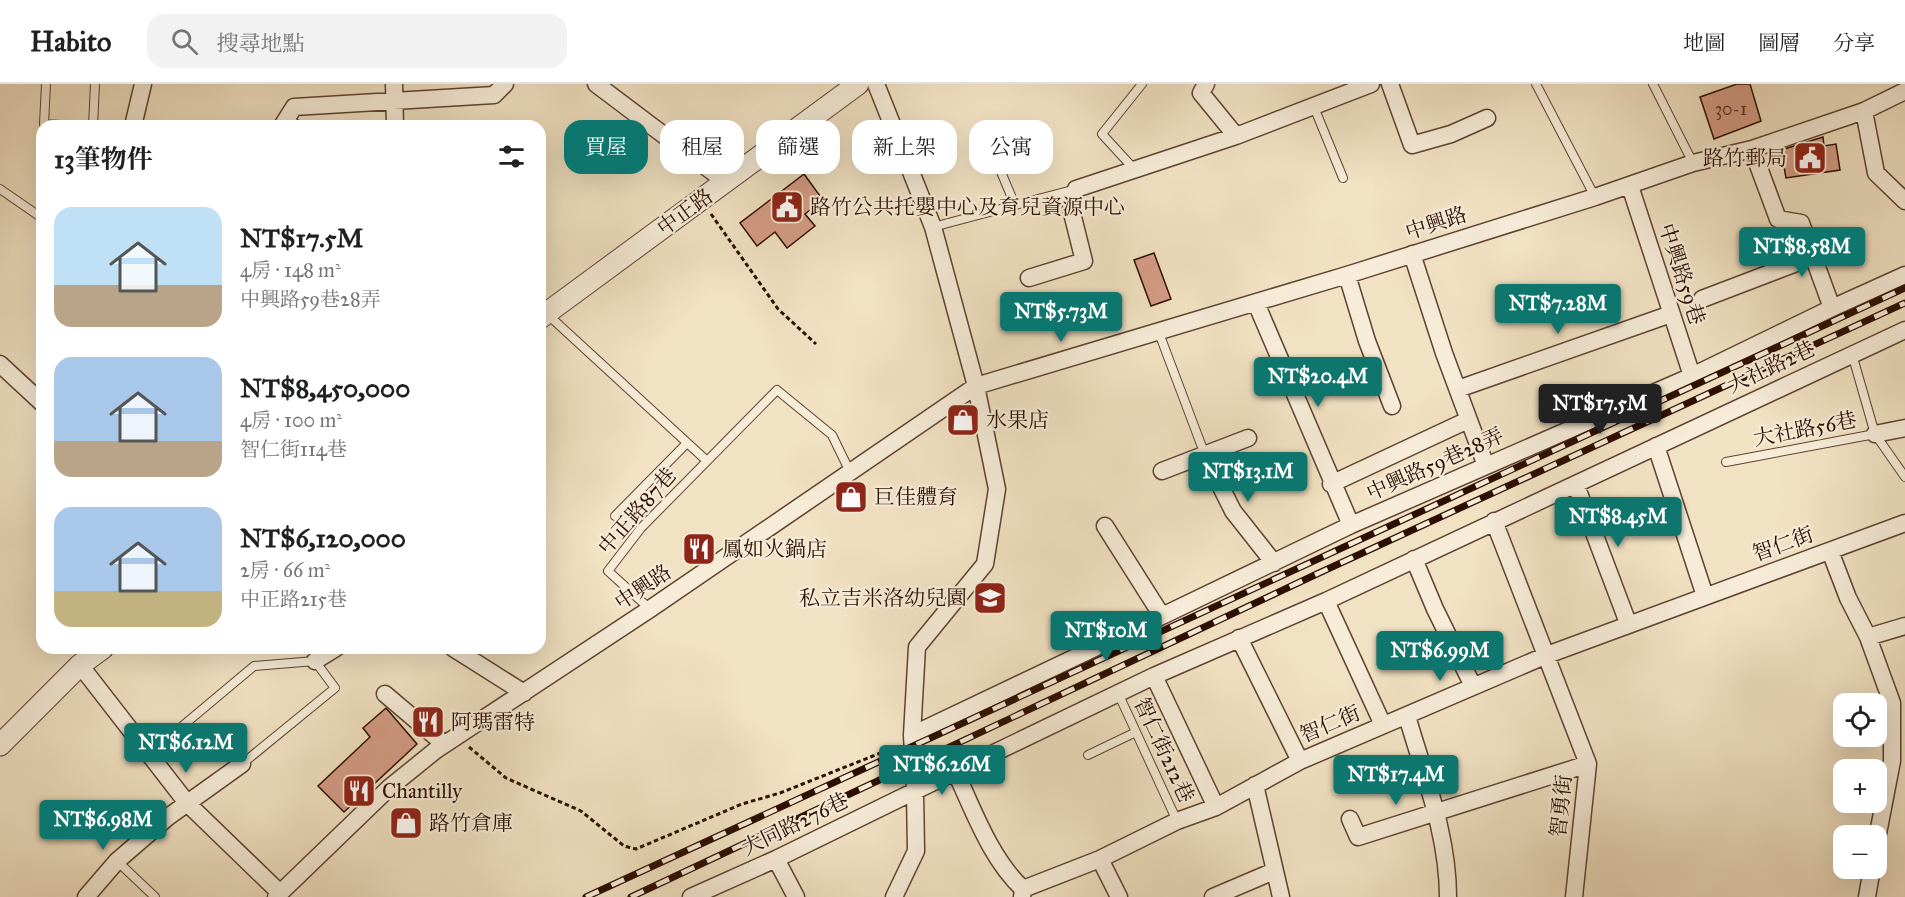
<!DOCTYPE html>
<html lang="zh-TW">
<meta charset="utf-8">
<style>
body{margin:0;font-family:"IM FELL Great Primer","Noto Serif TC",serif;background:#f2f2f2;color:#202124;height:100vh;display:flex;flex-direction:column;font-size:22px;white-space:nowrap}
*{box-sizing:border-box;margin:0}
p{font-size:20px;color:#757577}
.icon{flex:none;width:33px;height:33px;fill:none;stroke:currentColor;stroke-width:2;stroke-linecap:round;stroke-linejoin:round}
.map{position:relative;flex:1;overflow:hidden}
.panel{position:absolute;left:36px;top:36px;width:510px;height:534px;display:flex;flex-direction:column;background:#fff;border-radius:18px;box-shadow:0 6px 24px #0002}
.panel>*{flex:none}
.banner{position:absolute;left:564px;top:36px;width:570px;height:54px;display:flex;gap:12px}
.fabs{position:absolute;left:1833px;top:609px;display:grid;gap:12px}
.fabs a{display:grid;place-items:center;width:54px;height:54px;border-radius:12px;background:#fff;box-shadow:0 6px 24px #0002;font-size:30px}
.price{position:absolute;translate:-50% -51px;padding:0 14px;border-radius:6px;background:#0f766e;color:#fff;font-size:20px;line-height:39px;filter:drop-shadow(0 2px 3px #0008)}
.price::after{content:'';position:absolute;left:50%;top:36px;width:18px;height:14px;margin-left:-9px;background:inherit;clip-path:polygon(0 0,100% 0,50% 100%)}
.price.current{background:#222;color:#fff}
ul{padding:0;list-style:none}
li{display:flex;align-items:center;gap:18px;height:150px;padding:0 18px}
li span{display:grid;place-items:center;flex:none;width:168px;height:120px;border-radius:18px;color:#555}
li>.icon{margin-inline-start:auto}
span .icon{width:72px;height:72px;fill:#fffc;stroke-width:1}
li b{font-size:26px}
h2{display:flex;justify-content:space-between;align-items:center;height:72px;padding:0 18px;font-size:26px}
.tag{padding:0 21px;border-radius:18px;background:#fff;box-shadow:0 6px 24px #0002;font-size:21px;line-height:54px}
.tag.current{background:#0f766e;color:#fff}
header{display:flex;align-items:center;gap:36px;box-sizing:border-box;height:84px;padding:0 30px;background:#fff;border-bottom:2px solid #e0e0e0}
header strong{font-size:28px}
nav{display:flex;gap:33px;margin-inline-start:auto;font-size:21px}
.search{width:420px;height:54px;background:#f2f2f2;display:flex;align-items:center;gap:15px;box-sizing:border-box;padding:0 21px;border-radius:18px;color:#757577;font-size:22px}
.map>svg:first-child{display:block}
.building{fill:#d59c86;stroke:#2c0e00;stroke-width:1.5}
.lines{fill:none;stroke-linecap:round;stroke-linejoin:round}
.service-casing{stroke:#5d4331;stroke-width:10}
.minor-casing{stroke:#5d4331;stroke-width:19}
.tertiary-casing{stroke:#5d4331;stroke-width:23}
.path{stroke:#2c0e00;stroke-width:3;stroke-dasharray:4.5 3;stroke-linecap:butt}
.service{stroke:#f6ecd8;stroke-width:8}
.minor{stroke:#f6ecd8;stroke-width:16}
.tertiary{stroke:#f6ecd8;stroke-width:21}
.rail-casing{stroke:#2c0e00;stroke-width:7}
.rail{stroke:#f6ecd8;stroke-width:4.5;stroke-dasharray:14;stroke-linecap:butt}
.labels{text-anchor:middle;stroke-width:4.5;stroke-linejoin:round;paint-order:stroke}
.number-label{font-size:18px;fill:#563222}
.poi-label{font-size:21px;fill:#2c0e00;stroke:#f6ecd8;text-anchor:start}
.street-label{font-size:21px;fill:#2c0e00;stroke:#f6ecd8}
</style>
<header>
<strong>Habito</strong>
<div class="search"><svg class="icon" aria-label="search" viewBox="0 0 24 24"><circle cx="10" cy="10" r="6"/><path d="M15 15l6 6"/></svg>搜尋地點</div>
<nav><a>地圖</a><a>圖層</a><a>分享</a></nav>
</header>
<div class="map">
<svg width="1905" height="813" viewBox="0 0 1905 813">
<rect width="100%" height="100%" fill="#f1e2c3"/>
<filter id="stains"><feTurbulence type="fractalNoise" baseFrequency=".00333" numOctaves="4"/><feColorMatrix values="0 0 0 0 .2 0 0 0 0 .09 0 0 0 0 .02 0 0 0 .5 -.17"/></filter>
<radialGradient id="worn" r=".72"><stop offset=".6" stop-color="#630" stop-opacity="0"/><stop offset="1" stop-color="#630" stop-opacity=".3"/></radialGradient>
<path class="building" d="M 1737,0 L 1750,0 L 1761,37 L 1714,55 L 1700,13 Z
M 1823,53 L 1824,62 L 1836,60 L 1840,86 L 1786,94 L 1781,66 Z
M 804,90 L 823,116 L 805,130 L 815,142 L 787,164 L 775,148 L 757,162 L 740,139 Z
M 1154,169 L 1171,215 L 1151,222 L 1134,176 Z
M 386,624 L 417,660 L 344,728 L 318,702 L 370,653 L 363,644 Z"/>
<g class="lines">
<defs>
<path id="service" d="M 46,0 L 44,40 L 77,42
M 1536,0 L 1595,113
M 1653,0 L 1693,79
M 1314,23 L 1343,94
M 287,35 L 300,42
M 93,42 L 95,0
M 982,43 L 1015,121
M 1135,86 L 1102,50 L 1142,0
M 0,105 L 42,134
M 933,143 L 1076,105
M 546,229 L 707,377
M 1159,249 L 1205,371
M 1852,270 L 1875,350
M 1726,378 L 1875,350 L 1905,393
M 615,432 L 687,359
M 650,525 L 608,487 L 641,444 L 777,306 L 832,351 L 850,388
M 1118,609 L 1177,737
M 149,670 L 254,582 L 315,577 L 335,604 L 242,680
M 1088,671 L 1136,648
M 90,745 L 133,724 L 148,750
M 117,777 L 155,813"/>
<path id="minor" d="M 394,0 L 395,42
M 596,0 L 726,98
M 876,0 L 933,143 L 976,302 L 997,405 L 985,480 L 917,563 L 912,651 L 915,707 L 1154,592 L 1326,517 L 1905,246
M 1206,0 L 1201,9 L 1236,52
M 1390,0 L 1412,61 L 1451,50 L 1487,34
M 1864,27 L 1876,89 L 1905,117
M 133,42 L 143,0
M 282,42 L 294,23 L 494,11 L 505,0
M 1752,65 L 1778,135 L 1801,139 L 1832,224 L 1905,191
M 1630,102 L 1692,292
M 1412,170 L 1444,269 L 1486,382
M 1347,191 L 1367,257 L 1392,322
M 1029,194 L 1084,177 L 1071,125 L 1076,105 L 1236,52 L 1371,0
M 1702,215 L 1812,173
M 1256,219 L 1351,441
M 0,280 L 42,319
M 1458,305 L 1671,230
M 1875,350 L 1905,344
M 1656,362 L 1705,512
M 1205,371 L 1233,427 L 1274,479
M 1162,387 L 1248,354
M 1331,400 L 1468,336
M 1576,401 L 1628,539
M 1494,437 L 1588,680 L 1574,813
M 1830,467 L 1848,514 L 1868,553 L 1892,619 L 1892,677 L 1876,760
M 1414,475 L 1435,525 L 1473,602
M 1326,517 L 1383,641
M 1162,532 L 1351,441 L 1692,292 L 1832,224
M 1868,553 L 1905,542
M 1239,554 L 1300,677
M 453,564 L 524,609
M 315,577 L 336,564
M 80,581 L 187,719 L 280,809
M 1154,592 L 1216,723
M 385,610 L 444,660
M 1407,632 C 1424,691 1448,750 1448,813
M 912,651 L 1162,532 L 1105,442
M 955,687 C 974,727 990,774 1023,805
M 1255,701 L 1281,813
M 1350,735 L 1358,753 L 1588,680
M 776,775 L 796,813
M 1100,775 L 1119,813
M 86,813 L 117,777 L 168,733 L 242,680
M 276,813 L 389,704 L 436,666 L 650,525 L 976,302 L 1347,191 L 1595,113 L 1693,79 L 1752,65 L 1864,27 L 1905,7
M 691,813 L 776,775 L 915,707 L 916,767 L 894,813
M 1022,813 L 1023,805 L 1100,775 L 1177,737 L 1216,723 L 1300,677 L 1547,571 L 1905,439
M 1213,813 L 1274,787
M 1867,813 L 1872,784"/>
<path id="tertiary" d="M 540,234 L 858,0
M 0,661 L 80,581 L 103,564"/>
</defs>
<use href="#service" class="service-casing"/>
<use href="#minor" class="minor-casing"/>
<use href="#tertiary" class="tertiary-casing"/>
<path class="path" d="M 711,130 L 778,225 L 816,260
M 469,663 L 506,694 L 581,727 L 624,762 L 636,765 L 742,720 L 780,709 L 898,662"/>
<use href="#service" class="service"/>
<use href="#minor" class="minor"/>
<use href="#tertiary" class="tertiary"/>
<defs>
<path id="rail" d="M 586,813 L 1905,204
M 631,813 L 1319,489 L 1905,219"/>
</defs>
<use href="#rail" class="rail-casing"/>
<use href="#rail" class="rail"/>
</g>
<defs>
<symbol id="civic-square" viewBox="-11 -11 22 22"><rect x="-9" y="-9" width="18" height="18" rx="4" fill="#8f2418" stroke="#f6ecd8"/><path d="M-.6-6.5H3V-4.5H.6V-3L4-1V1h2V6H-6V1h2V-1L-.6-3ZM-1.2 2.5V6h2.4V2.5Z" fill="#fff"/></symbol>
<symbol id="shop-square" viewBox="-11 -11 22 22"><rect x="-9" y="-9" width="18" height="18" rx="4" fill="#8f2418" stroke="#f6ecd8"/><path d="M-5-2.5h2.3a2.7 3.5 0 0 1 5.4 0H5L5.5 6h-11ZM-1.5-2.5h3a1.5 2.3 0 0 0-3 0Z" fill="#fff"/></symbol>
<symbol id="restaurant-square" viewBox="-11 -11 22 22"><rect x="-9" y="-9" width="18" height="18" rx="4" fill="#8f2418" stroke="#f6ecd8"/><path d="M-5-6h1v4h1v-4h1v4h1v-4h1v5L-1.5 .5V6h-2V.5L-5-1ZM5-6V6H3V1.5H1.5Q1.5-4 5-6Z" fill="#fff"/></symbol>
<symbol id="school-square" viewBox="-11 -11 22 22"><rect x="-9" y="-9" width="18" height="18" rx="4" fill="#8f2418" stroke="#f6ecd8"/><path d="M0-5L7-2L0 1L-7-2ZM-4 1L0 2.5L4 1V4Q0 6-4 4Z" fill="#fff"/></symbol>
</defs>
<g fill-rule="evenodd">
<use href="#civic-square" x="1791" y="55" width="38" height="38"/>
<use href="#civic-square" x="768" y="104" width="38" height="38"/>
<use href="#shop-square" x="944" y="317" width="38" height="38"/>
<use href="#shop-square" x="832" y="394" width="38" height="38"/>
<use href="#restaurant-square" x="680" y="446" width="38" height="38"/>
<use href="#school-square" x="971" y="495" width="38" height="38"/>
<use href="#restaurant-square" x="409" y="619" width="38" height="38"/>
<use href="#restaurant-square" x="340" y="688" width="38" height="38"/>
<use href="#shop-square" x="387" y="720" width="38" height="38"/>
</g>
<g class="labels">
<g class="number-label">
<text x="1731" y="31">30-1</text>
</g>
<g class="poi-label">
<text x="1787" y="81" text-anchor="end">路竹郵局</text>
<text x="810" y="130">路竹公共托嬰中心及育兒資源中心</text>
<text x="986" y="343">水果店</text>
<text x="874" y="420">巨佳體育</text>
<text x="722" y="472">鳳如火鍋店</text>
<text x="967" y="521" text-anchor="end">私立吉米洛幼兒園</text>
<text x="451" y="645">阿瑪雷特</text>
<text x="382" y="714">Chantilly</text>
<text x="429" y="746">路竹倉庫</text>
</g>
<g class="street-label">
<text transform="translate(685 128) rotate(-36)" y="7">中正路</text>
<text transform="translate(1436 139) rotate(-18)" y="7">中興路</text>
<text transform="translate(1682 190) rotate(72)" y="7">中興路59巷</text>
<text transform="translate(1771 283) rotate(-25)" y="7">大社路2巷</text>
<text transform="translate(1805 345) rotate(-11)" y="7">大社路56巷</text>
<text transform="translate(1435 380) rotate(-24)" y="7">中興路59巷28弄</text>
<text transform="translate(637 427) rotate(-49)" y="7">中正路87巷</text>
<text transform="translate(1783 460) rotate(-20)" y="7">智仁街</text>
<text transform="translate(643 503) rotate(-34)" y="7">中興路</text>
<text transform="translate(1330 640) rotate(-23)" y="7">智仁街</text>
<text transform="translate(1164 666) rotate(65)" y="7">智仁街212巷</text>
<text transform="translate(1561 722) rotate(-84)" y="7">智勇街</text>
<text transform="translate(795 740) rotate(-26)" y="7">大同路276巷</text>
</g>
</g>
<rect width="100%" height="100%" filter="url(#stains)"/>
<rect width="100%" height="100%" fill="url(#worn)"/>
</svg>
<div class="fabs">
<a><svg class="icon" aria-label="locate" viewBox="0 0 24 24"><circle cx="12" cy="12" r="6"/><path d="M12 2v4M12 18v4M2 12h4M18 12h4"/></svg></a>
<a>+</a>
<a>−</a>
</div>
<b class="price" style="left:1802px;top:194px">NT$8.58M</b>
<b class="price" style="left:1558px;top:251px">NT$7.28M</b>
<b class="price" style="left:1061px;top:259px">NT$5.73M</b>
<b class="price" style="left:1318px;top:324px">NT$20.4M</b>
<b class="price current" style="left:1600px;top:351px">NT$17.5M</b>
<b class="price" style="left:1248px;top:419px">NT$13.1M</b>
<b class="price" style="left:1618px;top:464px">NT$8.45M</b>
<b class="price" style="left:1106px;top:578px">NT$10M</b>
<b class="price" style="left:1440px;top:598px">NT$6.99M</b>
<b class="price" style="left:186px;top:690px">NT$6.12M</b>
<b class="price" style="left:942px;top:712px">NT$6.26M</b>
<b class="price" style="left:1396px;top:722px">NT$17.4M</b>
<b class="price" style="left:103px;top:767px">NT$6.98M</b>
<div class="banner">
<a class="tag current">買屋</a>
<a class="tag">租屋</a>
<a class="tag">篩選</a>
<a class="tag">新上架</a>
<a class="tag">公寓</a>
</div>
<section class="panel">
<h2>13筆物件<svg class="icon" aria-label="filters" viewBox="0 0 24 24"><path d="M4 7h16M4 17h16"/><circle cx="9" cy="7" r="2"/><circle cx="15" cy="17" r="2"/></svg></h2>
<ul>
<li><span style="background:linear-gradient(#bfe0f5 65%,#b9a48a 0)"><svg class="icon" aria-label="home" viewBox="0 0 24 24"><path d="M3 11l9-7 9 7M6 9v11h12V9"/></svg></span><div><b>NT$17.5M</b><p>4房 · 148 m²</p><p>中興路59巷28弄</p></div></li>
<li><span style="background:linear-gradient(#a9c7e8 70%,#b9a48a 0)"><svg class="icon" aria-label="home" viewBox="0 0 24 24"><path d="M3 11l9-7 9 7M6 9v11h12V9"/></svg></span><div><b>NT$8,450,000</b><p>4房 · 100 m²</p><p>智仁街114巷</p></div></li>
<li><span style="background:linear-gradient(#a9c7e8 70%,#c2b280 0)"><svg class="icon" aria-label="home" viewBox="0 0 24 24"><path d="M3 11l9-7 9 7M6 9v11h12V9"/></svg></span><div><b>NT$6,120,000</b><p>2房 · 66 m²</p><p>中正路215巷</p></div></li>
</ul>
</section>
</div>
